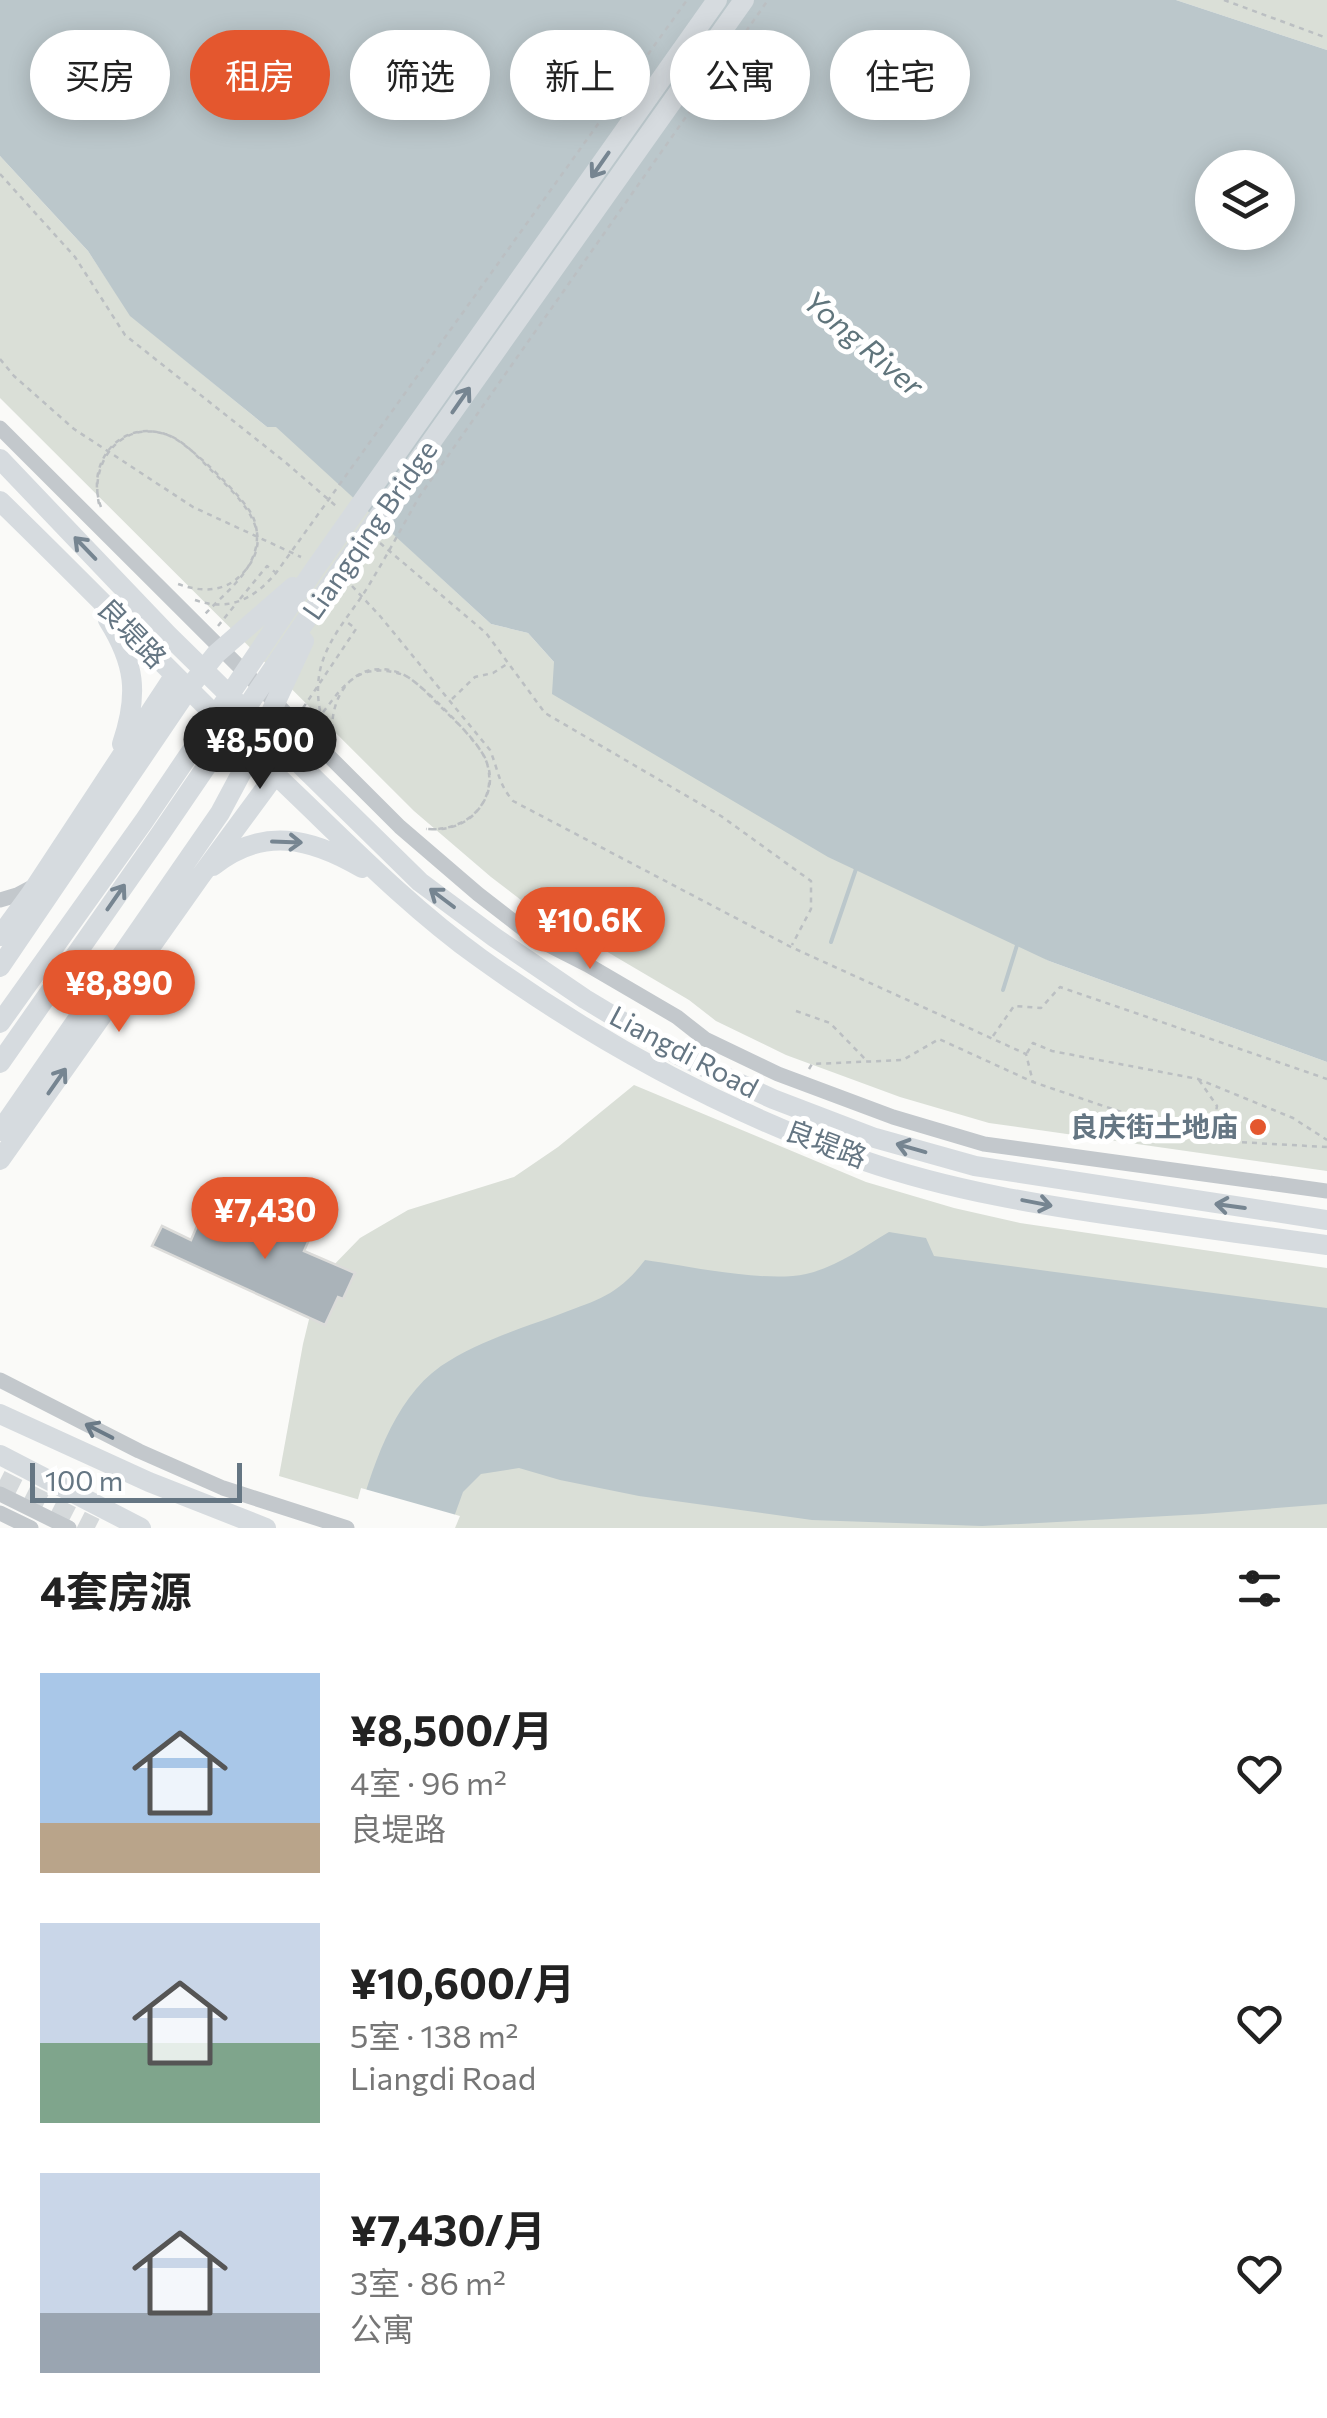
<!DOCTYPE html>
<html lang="zh">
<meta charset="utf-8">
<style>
body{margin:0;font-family:Commissioner,"Noto Sans SC",sans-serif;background:#f6f6f6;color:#222;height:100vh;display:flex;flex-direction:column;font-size:38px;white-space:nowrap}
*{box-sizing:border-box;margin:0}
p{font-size:32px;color:#767676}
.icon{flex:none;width:55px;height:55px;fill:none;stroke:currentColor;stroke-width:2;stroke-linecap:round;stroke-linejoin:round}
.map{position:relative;height:1528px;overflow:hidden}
.details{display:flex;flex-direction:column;background:#fff;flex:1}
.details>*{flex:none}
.top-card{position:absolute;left:30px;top:30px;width:1268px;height:90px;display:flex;gap:20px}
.buttons{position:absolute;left:1195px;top:150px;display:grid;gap:20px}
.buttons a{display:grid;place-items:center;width:100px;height:100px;border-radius:50%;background:#fff;box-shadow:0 5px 25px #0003;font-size:50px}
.scale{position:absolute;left:30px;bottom:25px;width:212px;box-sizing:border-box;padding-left:10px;border:5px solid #657683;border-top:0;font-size:28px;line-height:35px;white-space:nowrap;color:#657683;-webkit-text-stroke:8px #fff;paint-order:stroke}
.price{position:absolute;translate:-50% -85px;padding:0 22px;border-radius:35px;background:#e4572e;color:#fff;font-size:32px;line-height:65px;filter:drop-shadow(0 2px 5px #0008)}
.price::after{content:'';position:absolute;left:50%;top:60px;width:30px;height:22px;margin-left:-15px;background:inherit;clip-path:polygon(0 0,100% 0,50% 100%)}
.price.current{background:#222;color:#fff}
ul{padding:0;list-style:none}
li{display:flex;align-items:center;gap:30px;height:250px;padding:0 40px}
li span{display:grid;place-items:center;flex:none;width:280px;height:200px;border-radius:0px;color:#555}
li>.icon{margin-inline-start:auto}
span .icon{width:120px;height:120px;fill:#fffc;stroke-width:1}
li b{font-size:42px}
h2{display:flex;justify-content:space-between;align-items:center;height:120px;padding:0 40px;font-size:42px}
.tag{padding:0 35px;border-radius:45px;background:#fff;box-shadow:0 5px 25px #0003;font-size:35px;line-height:90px}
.tag.current{background:#e4572e;color:#fff}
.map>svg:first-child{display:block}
.green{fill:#dadfd7}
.water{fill:#bbc7cb;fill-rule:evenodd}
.pier{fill:#fafaf8}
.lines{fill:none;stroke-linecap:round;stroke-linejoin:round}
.stream{stroke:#bbc7cb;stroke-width:4}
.building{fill:#aab3b9;stroke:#dcdcda;stroke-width:2.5}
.major-tunnel{stroke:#d5d9db;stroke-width:20;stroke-dasharray:20 10;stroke-linecap:butt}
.path{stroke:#bbbfc2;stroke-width:2.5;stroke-dasharray:5 5;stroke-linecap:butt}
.minor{stroke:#c3c8cc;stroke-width:15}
.major{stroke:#d6dbdf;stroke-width:20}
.oneway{stroke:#768591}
.oneway2{stroke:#6a7a87}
.poi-dot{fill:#e4572e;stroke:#fff;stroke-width:4}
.labels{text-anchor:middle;stroke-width:10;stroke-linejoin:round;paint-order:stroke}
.street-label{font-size:28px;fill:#657683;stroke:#fff}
.poi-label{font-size:28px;font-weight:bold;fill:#657683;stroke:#fff;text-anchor:end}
.water-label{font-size:30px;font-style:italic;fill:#60757c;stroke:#fff}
</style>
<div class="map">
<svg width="1327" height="1528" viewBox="0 0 1327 1528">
<rect width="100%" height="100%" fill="#fafaf8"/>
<path class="green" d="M 1176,0 L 1327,0 L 1327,50 Z
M 0,156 L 88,251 L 131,316 L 267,427 L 276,426 L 491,624 L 528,633 L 554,662 L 1049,961 L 1327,1062 L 1327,1171 L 989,1123 L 900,1097 L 786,1055 L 716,1021 L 689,1000 L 599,947 L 547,920 L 491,877 L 414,811 L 0,398 Z
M 634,1085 L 866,1182 L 954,1208 L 1020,1223 L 1327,1268 L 1327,1528 L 455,1528 L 279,1476 L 303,1344 L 312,1307 L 325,1274 L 360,1238 L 408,1210 L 514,1177 L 558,1147 Z"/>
<path class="water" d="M 0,0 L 1176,0 L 1327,50 L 1327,1062 L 1049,961 L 828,857 L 552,694 L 554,662 L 528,633 L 491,624 L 276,427 L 267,427 L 130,316 L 88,251 L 0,156 ZM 1212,168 L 1278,168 L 1278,232 L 1212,232 Z
M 889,1232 L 926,1238 L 934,1256 L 1327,1308 L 1327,1504 L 1203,1514 L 982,1526 L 812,1520 L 639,1496 L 560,1480 L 519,1468 L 481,1474 L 463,1492 L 450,1528 L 355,1528 C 371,1473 391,1401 441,1366 C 475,1343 516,1330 555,1316 C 596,1300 617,1297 645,1260 C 688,1266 766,1283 806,1274 C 837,1267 862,1248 889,1232 Z"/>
<path class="pier" d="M 361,1488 L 460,1516 L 455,1528 L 350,1528 Z"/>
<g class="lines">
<path class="stream" d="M 831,942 L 857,866
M 1003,990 L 1018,942"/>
</g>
<path class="building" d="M 271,1207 L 315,1226 L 304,1251 L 355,1273 L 343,1299 L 338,1297 L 325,1325 L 152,1246 L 162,1226 L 191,1240 L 200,1219 L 210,1223 L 214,1215 L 259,1236 Z"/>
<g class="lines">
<path class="major-tunnel" d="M 0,1480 L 95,1528"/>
<path class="path" d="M 1224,0 L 1327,38
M 0,174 L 75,257 L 125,335 L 285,462 L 336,506
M 0,359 L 14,376 L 74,429 L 193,507 L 301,557
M 99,504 C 89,460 124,417 170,436 C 189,444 245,498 253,517 C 257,526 258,537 256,547 C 250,575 224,594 205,614
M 101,507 C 85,465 118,419 165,434 C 182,439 195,454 207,466 C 236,495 282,532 242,574 C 224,593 200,592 178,584
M 380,543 L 486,633 L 545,713 L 721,816 L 811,881 L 811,909 L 792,945
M 352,586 L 380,616 L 490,750 C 499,772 498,783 513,801 L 791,947 L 1026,1054 L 1033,1082 L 1180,1132 L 1237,1142 L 1327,1147
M 240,599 L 267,566 L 275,572
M 195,600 C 229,612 254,599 276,573 L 687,0
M 218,626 L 235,605
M 452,699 L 475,677 L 493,673 L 507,664
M 303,708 L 356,629 L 347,622
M 317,720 C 331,703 345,678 367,672 C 380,669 394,671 406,676 C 422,684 480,743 486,760 C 500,801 467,832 427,829
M 326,730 C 317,709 315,682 323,660 C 331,636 350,614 364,593 C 384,561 401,529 419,497 L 768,0
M 333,739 C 327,698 354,656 400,673 C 417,680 429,696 442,708 C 468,734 508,766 481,806 C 468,825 448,831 426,829
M 796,1011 L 830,1023 L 866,1060
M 993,1036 L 1014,1006 L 1041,1008 L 1060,987 L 1327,1079
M 1027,1053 L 1033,1043 L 1052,1051 L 1198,1079 L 1293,1118 L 1327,1140
M 809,1069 L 812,1064 L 903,1060 L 939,1039 L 1033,1082
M 1199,1080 L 1217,1106 L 1212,1136"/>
<path class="minor" d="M 0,428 L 400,827 L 478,894 L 535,938 L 588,965 L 677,1017 L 705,1039 L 778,1074 L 893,1117 L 984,1144 L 1327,1191
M 0,900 L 17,895 L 32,887
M 0,1380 L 139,1451 L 223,1488 L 347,1528
M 0,1494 L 69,1528
M 0,1513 L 31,1528"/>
<path class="major" d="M 0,459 L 168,635 L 420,882 L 494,937 L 585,999 L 678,1055 L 773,1099 L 875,1138 L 975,1166 L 1327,1220
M 0,501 C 102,600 200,703 303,801 C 359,855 416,912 480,958 C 597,1042 726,1112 862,1160 C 951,1191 1046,1206 1139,1219 C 1202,1228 1264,1237 1327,1245
M 108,620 C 135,663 139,694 122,744
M 213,866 C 263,826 311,838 362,868
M 0,936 L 30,895 L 174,676
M 0,967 L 192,684 L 216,654 L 293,587
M 0,1023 L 144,821 L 314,570 L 717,0
M 0,1063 L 161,833 L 330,585 L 744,0
M 0,1131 L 220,813 L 252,753 L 304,641
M 0,1160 L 200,877 L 275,775
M 0,1414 L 149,1482 L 266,1528
M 0,1455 L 141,1528"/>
</g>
<defs><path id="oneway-shaft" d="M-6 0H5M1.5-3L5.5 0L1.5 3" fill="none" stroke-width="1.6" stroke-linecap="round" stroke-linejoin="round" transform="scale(2.5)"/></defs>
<g class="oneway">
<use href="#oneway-shaft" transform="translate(600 165) rotate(125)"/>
<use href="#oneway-shaft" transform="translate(461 400) rotate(-55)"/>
<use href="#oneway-shaft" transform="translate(85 548) rotate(-134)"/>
<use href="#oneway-shaft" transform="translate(287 842) rotate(2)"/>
<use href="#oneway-shaft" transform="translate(116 897) rotate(-55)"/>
<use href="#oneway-shaft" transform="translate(442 898) rotate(-143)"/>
<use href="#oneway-shaft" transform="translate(57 1081) rotate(-55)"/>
<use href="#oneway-shaft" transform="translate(911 1148) rotate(-164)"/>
<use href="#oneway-shaft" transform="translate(1037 1203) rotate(11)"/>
<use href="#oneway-shaft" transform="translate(1230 1206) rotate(-172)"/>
</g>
<use class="oneway2" href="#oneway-shaft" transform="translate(99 1431) rotate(-153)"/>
<circle class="poi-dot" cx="1258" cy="1127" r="10"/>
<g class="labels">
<g class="street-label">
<text transform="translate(370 530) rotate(-55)" y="10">Liangqing Bridge</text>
<text transform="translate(132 633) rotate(46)" y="10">良堤路</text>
<text transform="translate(684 1052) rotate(28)" y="10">Liangdi Road</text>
<text transform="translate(826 1144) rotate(21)" y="10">良堤路</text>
</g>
<g class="poi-label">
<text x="1238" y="1137">良庆街土地庙</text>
</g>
<g class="water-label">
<text transform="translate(863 344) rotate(40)" y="10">Yong River</text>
</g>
</g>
</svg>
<div class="buttons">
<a><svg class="icon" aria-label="layers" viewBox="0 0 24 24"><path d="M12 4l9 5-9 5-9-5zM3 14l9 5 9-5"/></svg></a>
</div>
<div class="scale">100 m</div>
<b class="price current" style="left:260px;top:792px">¥8,500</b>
<b class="price" style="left:590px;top:972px">¥10.6K</b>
<b class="price" style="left:119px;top:1035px">¥8,890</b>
<b class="price" style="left:265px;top:1262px">¥7,430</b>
<div class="top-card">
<a class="tag">买房</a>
<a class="tag current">租房</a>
<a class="tag">筛选</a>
<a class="tag">新上</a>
<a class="tag">公寓</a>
<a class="tag">住宅</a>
</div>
</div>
<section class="details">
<h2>4套房源<svg class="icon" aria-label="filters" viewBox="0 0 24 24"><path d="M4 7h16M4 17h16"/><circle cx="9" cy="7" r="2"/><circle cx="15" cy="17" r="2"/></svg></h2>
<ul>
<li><span style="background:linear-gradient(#a9c7e8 75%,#b9a48a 0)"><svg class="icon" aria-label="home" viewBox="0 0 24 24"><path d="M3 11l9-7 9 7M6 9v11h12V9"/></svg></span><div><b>¥8,500/月</b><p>4室 · 96 m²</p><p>良堤路</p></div><svg class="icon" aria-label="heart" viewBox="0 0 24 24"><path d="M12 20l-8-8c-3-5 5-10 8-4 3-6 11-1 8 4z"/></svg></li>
<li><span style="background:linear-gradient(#c9d6e8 60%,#7fa58c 0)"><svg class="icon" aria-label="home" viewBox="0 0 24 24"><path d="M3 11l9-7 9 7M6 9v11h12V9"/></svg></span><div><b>¥10,600/月</b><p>5室 · 138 m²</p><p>Liangdi Road</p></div><svg class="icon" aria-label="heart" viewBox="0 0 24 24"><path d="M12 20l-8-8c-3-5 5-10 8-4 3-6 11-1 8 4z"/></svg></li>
<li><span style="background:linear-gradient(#c9d6e8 70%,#9aa5b1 0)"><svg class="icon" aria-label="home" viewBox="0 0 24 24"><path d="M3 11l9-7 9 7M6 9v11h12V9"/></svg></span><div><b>¥7,430/月</b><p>3室 · 86 m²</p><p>公寓</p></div><svg class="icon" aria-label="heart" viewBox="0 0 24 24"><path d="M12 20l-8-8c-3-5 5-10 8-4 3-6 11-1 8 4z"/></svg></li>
</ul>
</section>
